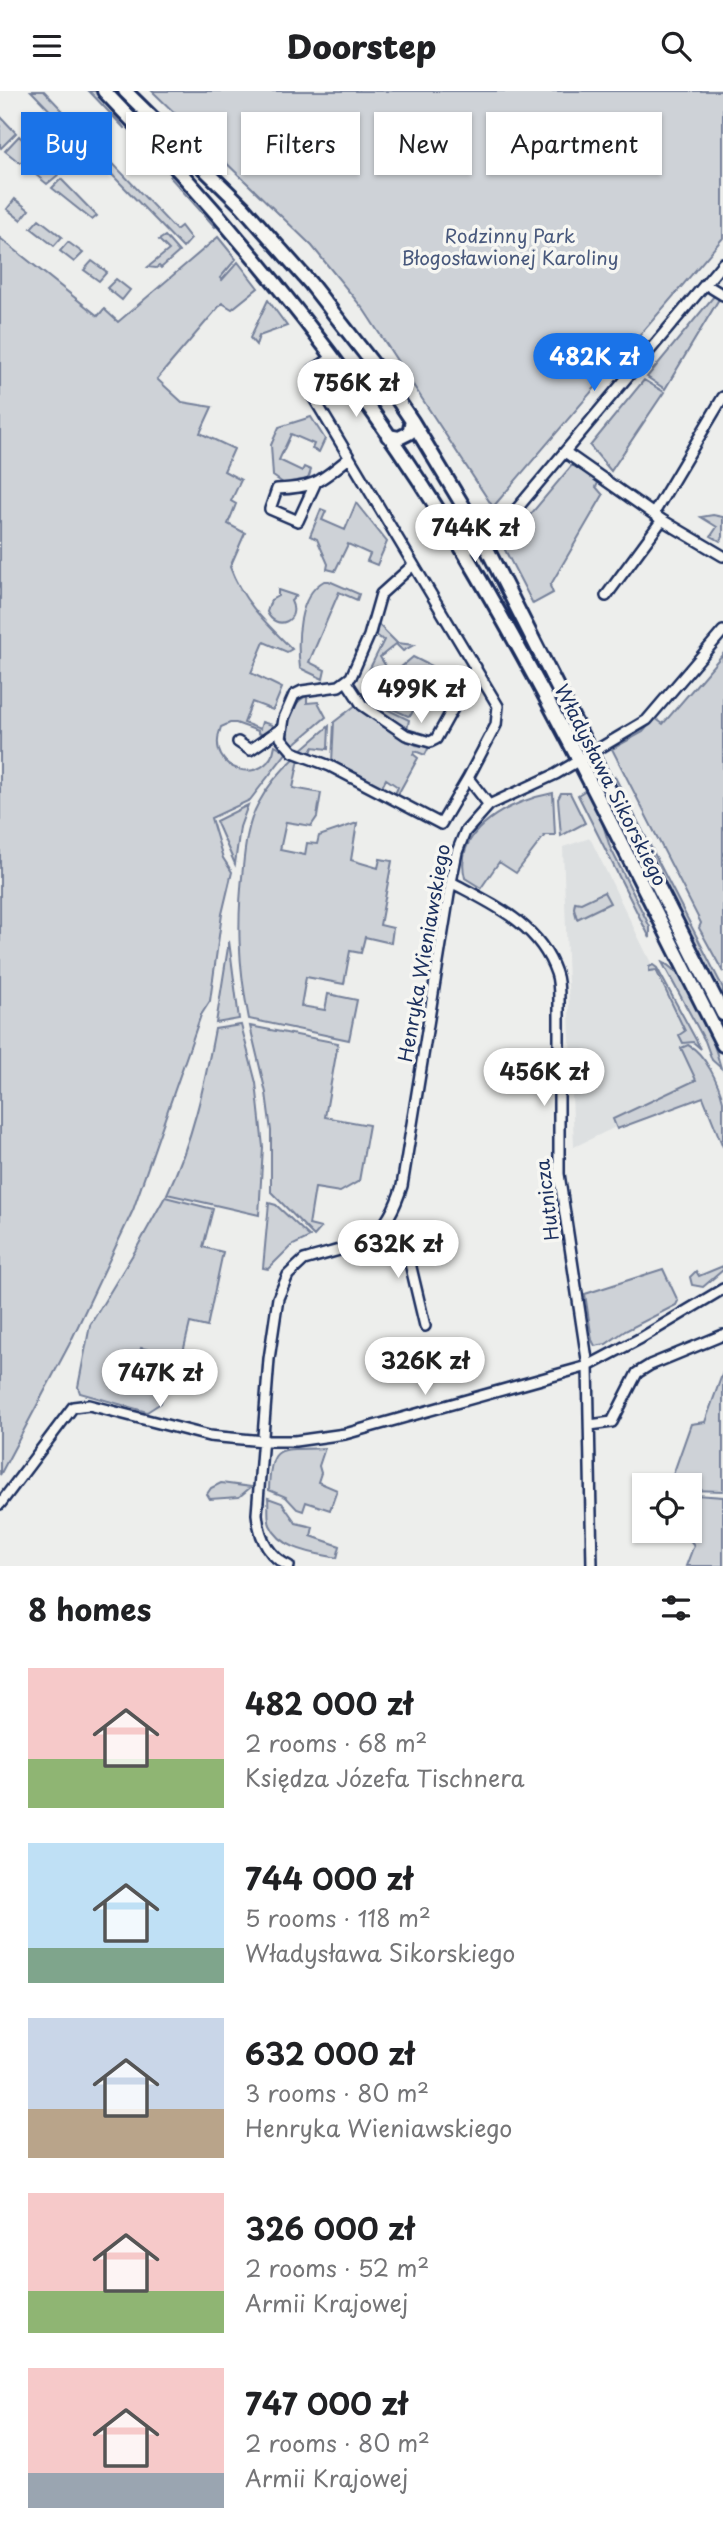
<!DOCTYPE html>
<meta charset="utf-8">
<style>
body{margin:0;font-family:"Playpen Sans",sans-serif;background:#f6f6f6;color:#202124;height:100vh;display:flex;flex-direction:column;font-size:26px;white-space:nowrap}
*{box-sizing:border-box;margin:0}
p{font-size:23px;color:#757577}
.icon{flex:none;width:38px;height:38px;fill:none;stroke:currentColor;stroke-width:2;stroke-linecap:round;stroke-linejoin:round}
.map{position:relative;height:1475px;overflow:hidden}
.side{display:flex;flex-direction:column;background:#fff;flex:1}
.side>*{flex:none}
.banner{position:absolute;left:21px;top:21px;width:682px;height:63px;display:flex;gap:14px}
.controls{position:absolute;left:632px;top:1382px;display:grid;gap:14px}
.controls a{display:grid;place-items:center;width:70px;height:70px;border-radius:0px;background:#fff;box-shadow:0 2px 5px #0004;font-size:35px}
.price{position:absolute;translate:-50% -60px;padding:0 16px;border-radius:24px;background:#fff;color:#222;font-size:23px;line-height:46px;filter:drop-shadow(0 2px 4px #0008)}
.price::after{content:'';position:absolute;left:50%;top:42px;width:21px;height:16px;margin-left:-10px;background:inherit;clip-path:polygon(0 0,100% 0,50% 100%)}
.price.selected{background:#1a73e8;color:#fff}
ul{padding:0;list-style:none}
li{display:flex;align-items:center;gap:21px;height:175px;padding:0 28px}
li span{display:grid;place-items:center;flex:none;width:196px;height:140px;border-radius:0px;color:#555}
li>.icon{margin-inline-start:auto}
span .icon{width:84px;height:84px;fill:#fffc;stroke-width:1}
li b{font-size:30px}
h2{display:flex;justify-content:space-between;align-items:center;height:84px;padding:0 28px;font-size:30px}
.pill{padding:0 24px;border-radius:0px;background:#fff;box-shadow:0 2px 5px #0004;font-size:24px;line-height:63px}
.pill.selected{background:#1a73e8;color:#fff}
header{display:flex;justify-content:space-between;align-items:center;height:91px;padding:0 28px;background:#fff;font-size:32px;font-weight:800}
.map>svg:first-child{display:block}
.built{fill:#dde0e1}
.green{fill:#ced2d7;stroke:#74809a;stroke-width:2}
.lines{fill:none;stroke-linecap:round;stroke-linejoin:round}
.street-casing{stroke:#1b2f5e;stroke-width:14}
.secondary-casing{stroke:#1b2f5e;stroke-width:18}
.street{stroke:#f6f6f2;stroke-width:9}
.secondary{stroke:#f6f6f2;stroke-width:12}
.labels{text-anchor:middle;stroke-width:7;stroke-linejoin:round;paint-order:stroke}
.park-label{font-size:19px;fill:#48587c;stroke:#f6f6f2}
.street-label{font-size:19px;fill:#1b2f5e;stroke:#f6f6f2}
</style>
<header><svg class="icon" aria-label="menu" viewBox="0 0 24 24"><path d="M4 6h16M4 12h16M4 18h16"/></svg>Doorstep<svg class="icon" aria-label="search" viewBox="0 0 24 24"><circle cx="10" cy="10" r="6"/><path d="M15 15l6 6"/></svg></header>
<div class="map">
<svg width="723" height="1475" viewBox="0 0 723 1475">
<rect width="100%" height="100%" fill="#edeeec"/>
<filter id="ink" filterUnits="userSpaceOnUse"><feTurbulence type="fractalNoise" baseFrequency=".0143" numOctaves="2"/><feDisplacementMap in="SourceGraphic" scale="14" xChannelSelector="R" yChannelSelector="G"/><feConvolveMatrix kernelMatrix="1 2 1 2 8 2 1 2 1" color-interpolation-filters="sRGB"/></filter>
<g filter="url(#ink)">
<path class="built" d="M 590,747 L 709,991 L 574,1056 L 563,756 Z"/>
<path class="green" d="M 31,0 L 44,0 L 176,139 L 181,135 L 191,148 L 183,157 Z
M 89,0 L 97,0 L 125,38 Z
M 152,0 L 723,0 L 723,147 L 493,416 L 364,219 L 312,155 Z
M 0,25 L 16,42 L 1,57 L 0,56 Z
M 19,45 L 33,59 L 20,72 L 5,60 Z
M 41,68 L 58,84 L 47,93 L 30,79 Z
M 164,73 L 169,77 L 219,134 L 215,136 L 170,86 L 173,83 Z
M 61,88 L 97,125 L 92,129 L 52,97 Z
M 15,108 L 29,119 L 21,129 L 7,118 Z
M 39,128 L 62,146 L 54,155 L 31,137 Z
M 165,145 L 179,161 L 161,177 L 159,175 L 156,177 L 148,176 L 169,159 L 159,149 Z
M 218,146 L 236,168 L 220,187 L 222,189 L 238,171 L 258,197 L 232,218 L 222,212 L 157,288 L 182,311 L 212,316 L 200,342 L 234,358 L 224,380 L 241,389 L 231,410 L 236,413 L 228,433 L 245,442 L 230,476 C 242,510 267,533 292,558 L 287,561 L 264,551 L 251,582 L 282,597 L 273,619 L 252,611 L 244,632 L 260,638 L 262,631 L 272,634 L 268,646 L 258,642 L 258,640 L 236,632 L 230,632 L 221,636 C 203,682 269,697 275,654 L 287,661 L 250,709 L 211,727 L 223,767 L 232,781 L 222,823 L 210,910 L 201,924 L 133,1119 L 69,1254 L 0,1384 L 0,147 L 98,225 L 104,218 L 118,231 Z
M 68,151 L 83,162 L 74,171 L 60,160 Z
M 92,170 L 107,181 L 99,190 L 84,179 Z
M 116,188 L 130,199 L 122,209 L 107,197 Z
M 714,205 L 719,208 L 665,298 L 647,286 Z
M 268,209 L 287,235 L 259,245 L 256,254 L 250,247 Z
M 644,289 L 664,301 L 611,380 L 590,355 Z
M 311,326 L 325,348 L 319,361 L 312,358 L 314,353 L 291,343 L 279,369 L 302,380 L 304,376 L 311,379 L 308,388 L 283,392 L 273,385 L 271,354 L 279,336 Z
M 572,374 L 599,390 L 596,396 L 603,404 L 550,495 L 553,502 L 533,513 L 505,459 L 505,454 Z
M 356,412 L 387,451 L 377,474 L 367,470 L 370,463 L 348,453 L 335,480 L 327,478 L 328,473 L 317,448 L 310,445 L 321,418 L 326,420 L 322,429 L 345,439 Z
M 713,424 L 723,426 L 723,446 L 720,450 L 711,445 L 717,436 L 701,426 Z
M 324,490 L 329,490 L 359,503 L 357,509 L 339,501 L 309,571 L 325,579 L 323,588 L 300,577 C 297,551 297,505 324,490 Z
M 278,499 L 296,505 L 291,510 C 301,530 276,541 267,521 L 271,509 L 278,505 Z
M 378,533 L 397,552 L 414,554 L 403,560 L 396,553 L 380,566 L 387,577 L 371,591 L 368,581 L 384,549 L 376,545 Z
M 723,563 L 723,881 L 699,837 L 701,832 L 612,658 L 643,641 L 655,627 L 663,633 Z
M 413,566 L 431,575 L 426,588 L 422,587 L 413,607 L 418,610 L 411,624 L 408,625 L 366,606 Z
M 307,605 L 307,612 L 318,611 L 326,626 L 291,656 C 283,642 290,611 307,605 Z
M 364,607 L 409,629 L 407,639 L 364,610 Z
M 356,614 L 416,654 L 429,656 L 425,664 L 415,660 L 413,663 L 418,667 L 397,705 L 395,703 L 398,696 L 386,688 L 382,696 L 332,671 L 334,631 Z
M 329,635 L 328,658 L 313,656 L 310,665 L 300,660 Z
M 296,666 L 299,668 L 293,697 L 321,702 L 317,726 L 311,735 L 286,731 L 280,759 L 305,764 L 307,752 L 317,753 L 319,745 L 357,732 L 351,769 L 378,777 L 380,768 L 392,770 L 380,834 L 393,837 L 391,852 L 365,846 L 361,862 L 350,860 L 344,893 L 306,886 L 301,915 L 325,919 L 328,903 L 357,909 L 349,949 L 249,928 C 238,874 237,830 243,776 C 245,755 248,731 258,713 C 267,696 281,679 296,666 Z
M 615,686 L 723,897 L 723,904 L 716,896 L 610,689 Z
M 586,699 L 600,724 L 610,756 L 650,836 L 650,847 L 578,704 Z
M 553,702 L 555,744 L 545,744 L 516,782 L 499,771 L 481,797 L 465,787 C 452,737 514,709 553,702 Z
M 561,702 L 570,702 L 585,732 L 561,745 L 558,708 Z
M 248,714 L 240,736 L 235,773 L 216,730 Z
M 604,801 L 610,812 L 577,828 L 574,817 L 575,811 L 581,812 Z
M 229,850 L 239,928 L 216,932 Z
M 662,871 C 691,884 713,948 721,977 L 712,969 L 705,950 Z
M 653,874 L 657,877 L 701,958 L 693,951 L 683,952 L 679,944 L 685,940 L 656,879 L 649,880 L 649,876 Z
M 241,934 L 256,992 L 263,1056 L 259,1124 L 167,1103 C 193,1048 204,996 215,938 Z
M 250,935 L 338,952 L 325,1026 L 369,1034 L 359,1090 L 340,1101 L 315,1097 L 309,1134 L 321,1137 L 314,1145 L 271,1101 L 271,1040 L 266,1002 Z
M 688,954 C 705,962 719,993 723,1010 C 723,1024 723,1041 723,1056 L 703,1006 L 617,1038 L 613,1028 L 696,989 L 681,957 Z
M 165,1106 L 213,1118 L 203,1156 L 223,1161 L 207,1236 L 190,1232 L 180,1274 L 164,1271 L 165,1262 L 141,1257 L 135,1285 L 159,1290 L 161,1283 L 166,1284 L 161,1312 L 147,1321 L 80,1302 L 78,1296 L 90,1234 L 135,1160 Z
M 269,1112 L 276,1114 L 310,1146 L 291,1155 L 268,1178 L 263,1177 Z
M 723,1175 L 723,1179 L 703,1196 L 692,1194 L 690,1186 L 696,1180 L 699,1185 Z
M 663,1178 L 678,1210 L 676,1214 L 625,1240 L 606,1253 L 595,1255 L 592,1249 L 585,1203 Z
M 723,1281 L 723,1400 L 690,1399 L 690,1395 L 669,1395 L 691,1333 L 705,1331 Z
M 325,1357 L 319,1375 L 321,1382 L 318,1391 L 337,1399 L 330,1419 L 306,1411 L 303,1420 L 297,1418 L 286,1406 L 269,1399 C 270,1349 282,1360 325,1357 Z
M 221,1392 L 251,1396 L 239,1406 L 210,1408 L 207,1403 L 211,1397 Z
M 696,1404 L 723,1406 L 723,1475 L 686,1475 L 694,1454 L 682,1440 L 690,1440 L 690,1420 Z
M 268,1407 L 282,1412 L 296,1432 L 313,1436 L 311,1445 L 340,1455 L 337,1467 C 314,1462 281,1459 270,1434 C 267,1427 269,1415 268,1407 Z"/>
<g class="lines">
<defs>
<path id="street" d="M 705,193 L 723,204
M 333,266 L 313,279 L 309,299 L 498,615 L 496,634 L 468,687 L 489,714
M 565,361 L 662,429 L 723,465
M 315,393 L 298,430 L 270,418 L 277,398 C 315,397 320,390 349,367
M 654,422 L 723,306
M 460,454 L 475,458 L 505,432 L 723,172
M 412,475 L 381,503 L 369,545 L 351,586 L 339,595 L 302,600 L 294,604 L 284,627 L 281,647 L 293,661 L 330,675 L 441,733 L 468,687
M 606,505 L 662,429
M 347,591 L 362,614 L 406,644 L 430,651 L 436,648 L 476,576
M 238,651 L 250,659 L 282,637
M 451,791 C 494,814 539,833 556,882 C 559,890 559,900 559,909 L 559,1083 L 588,1275 L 592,1475
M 385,1135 L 404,1147 L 425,1235
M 590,1334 L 612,1331 L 637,1282 L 650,1274 L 723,1244
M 0,1413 L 73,1316 L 89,1314 L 209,1345 L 264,1350 L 295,1350 L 345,1343 L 588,1275 L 641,1247 L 723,1198
M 289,1475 C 267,1465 259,1445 257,1423 L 269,1268 L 278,1207 L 288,1184 L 304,1169 C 359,1152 383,1156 402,1095 L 451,791 L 457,761 L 465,741 L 489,714 L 556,683 L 647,629 L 723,540"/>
<path id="secondary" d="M 104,0 C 239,139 361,290 461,456 C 557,617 638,787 723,954
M 125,0 L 243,116 L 310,192 L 377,278 L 412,330 L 477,438 L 723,923
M 388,345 L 399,347 L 409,342 L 412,330"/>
</defs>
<use href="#street" class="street-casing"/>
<use href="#secondary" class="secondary-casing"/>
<use href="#street" class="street"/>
<use href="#secondary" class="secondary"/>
</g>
</g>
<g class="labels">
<g class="park-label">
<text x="510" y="152">Rodzinny Park<tspan x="510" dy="22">Błogosławionej Karoliny</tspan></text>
</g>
<g class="street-label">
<text transform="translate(611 694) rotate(63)" y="7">Władysława Sikorskiego</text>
<text transform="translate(424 862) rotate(-80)" y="7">Henryka Wieniawskiego</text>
<text transform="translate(547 1109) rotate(-97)" y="7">Hutnicza</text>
</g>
</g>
</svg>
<div class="controls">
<a><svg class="icon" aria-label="locate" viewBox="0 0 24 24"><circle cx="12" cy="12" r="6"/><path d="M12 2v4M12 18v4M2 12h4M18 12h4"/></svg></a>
</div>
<b class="price selected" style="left:594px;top:302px">482K zł</b>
<b class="price" style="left:356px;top:328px">756K zł</b>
<b class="price" style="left:475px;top:473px">744K zł</b>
<b class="price" style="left:421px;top:634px">499K zł</b>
<b class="price" style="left:544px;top:1017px">456K zł</b>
<b class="price" style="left:398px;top:1189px">632K zł</b>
<b class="price" style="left:425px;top:1306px">326K zł</b>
<b class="price" style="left:160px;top:1318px">747K zł</b>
<div class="banner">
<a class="pill selected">Buy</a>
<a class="pill">Rent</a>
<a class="pill">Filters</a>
<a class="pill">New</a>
<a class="pill">Apartment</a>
</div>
</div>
<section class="side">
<h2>8 homes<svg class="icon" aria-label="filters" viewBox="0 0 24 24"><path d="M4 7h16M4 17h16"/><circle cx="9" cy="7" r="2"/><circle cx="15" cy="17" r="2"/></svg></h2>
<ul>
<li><span style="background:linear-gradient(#f6c9c9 65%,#8fb573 0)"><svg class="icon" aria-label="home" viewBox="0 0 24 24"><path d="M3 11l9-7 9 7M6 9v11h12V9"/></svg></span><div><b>482 000 zł</b><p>2 rooms · 68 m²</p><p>Księdza Józefa Tischnera</p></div></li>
<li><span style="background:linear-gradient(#bfe0f5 75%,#7fa58c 0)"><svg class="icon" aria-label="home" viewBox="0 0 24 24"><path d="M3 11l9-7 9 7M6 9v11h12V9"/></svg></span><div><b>744 000 zł</b><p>5 rooms · 118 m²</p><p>Władysława Sikorskiego</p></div></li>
<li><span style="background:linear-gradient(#c9d6e8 65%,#b9a48a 0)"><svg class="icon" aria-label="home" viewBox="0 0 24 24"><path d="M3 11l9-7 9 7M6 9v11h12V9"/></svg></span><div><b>632 000 zł</b><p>3 rooms · 80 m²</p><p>Henryka Wieniawskiego</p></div></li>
<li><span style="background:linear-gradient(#f6c9c9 70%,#8fb573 0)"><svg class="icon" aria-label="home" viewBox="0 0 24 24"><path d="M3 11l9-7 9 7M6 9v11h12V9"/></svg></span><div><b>326 000 zł</b><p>2 rooms · 52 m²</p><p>Armii Krajowej</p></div></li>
<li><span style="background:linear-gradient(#f6c9c9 75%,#9aa5b1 0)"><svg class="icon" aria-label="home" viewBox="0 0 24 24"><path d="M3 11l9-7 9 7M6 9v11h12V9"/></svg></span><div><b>747 000 zł</b><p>2 rooms · 80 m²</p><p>Armii Krajowej</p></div></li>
</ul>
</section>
